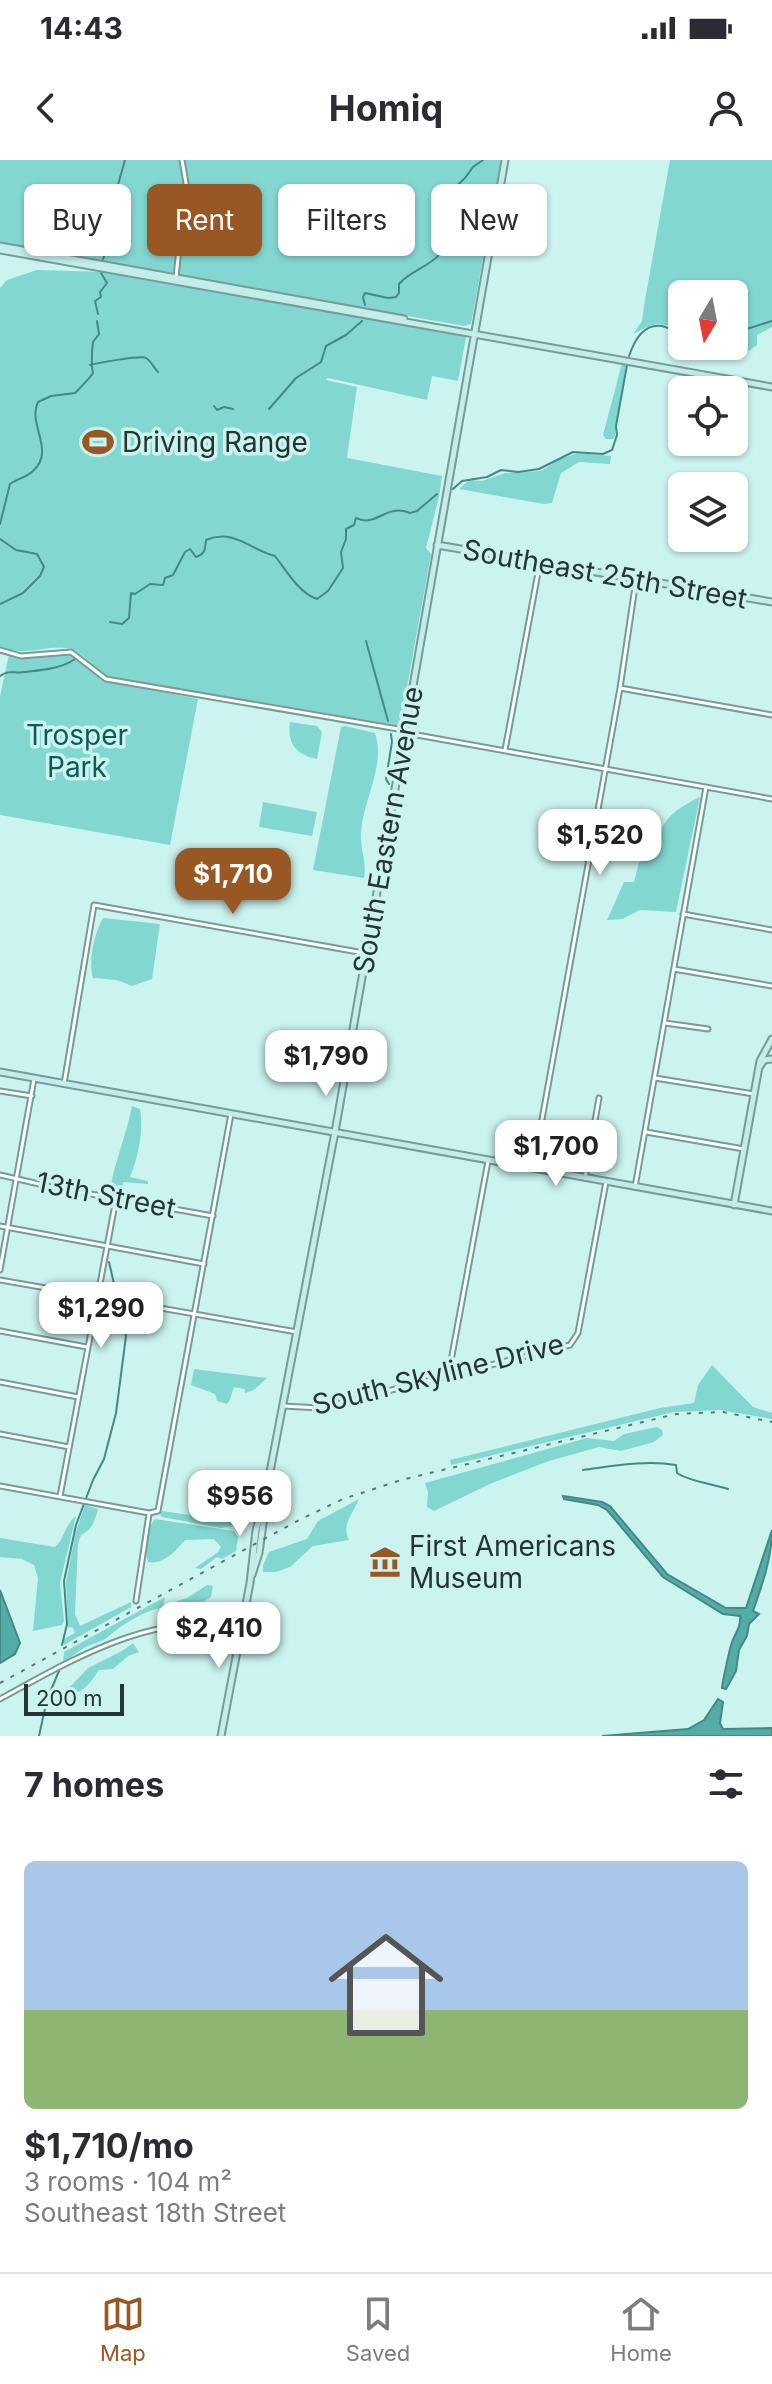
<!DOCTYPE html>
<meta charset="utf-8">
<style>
body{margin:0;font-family:Inter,sans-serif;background:#f2f2f3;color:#2b2b33;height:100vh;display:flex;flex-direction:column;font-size:30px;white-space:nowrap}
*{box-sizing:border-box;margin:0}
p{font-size:26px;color:#7c7c81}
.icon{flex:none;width:44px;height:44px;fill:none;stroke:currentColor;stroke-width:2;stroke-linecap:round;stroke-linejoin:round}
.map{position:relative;height:1576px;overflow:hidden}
.drawer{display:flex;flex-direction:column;background:#fff;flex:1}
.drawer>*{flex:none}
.guide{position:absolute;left:24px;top:24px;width:724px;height:72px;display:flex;gap:16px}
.needle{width:52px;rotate:190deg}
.controls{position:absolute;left:668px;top:120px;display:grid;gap:16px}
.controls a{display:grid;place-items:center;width:80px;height:80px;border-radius:12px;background:#fff;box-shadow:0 2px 6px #0004;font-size:40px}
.scale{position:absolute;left:24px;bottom:20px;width:100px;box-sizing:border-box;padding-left:8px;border:4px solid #253533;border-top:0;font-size:22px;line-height:28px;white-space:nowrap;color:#253533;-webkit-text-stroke:6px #cbf3ef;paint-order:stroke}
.price{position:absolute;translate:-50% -68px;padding:0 18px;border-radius:16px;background:#fff;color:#222;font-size:26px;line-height:52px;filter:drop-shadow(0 2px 4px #0008)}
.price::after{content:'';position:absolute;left:50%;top:48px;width:24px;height:18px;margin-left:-12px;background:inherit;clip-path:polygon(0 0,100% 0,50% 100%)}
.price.selected{background:#985723;color:#fff}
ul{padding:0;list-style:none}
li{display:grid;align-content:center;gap:16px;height:424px;padding:0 24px}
li span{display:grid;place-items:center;height:248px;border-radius:12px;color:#555}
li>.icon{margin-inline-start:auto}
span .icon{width:144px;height:144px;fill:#fffc;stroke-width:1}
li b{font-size:34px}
h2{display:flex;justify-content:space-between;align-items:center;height:96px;padding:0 24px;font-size:34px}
.pill{padding:0 28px;border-radius:12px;background:#fff;box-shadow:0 2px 6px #0004;font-size:28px;line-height:72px}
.pill.selected{background:#985723;color:#fff}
.status{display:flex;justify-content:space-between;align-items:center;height:56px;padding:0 40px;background:#fff;direction:ltr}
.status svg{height:22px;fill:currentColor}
header{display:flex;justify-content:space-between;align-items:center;height:104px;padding:0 24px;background:#fff;font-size:36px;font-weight:700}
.dock{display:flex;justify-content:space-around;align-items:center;height:112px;border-top:2px solid #e1e1e2;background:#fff;font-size:22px;color:#7c7c81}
.dock a{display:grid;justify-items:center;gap:4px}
.dock .selected{color:#985723}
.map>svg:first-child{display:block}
.green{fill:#82d8d1}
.water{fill:#51ada6;stroke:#448984;stroke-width:2}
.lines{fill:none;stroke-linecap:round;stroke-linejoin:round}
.stream{stroke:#448984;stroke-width:2}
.street-casing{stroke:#769b98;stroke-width:7}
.secondary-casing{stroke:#769b98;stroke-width:9}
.street{stroke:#fff;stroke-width:3}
.secondary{stroke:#c2edeb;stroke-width:5}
.rail{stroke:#5e7674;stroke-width:2;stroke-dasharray:4 8;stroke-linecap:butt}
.labels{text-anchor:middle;stroke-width:7;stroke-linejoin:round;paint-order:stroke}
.poi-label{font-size:28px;fill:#253533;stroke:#cbf3ef;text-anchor:start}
.street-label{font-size:28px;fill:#253533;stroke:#cbf3ef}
.park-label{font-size:28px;fill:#0d5c58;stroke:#cbf3ef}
</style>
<div class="status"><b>14:43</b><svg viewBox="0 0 49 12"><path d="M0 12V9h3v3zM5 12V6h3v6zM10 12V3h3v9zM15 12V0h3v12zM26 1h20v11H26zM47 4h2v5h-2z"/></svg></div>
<header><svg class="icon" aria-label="back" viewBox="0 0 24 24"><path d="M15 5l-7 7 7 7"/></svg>Homiq<svg class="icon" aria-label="person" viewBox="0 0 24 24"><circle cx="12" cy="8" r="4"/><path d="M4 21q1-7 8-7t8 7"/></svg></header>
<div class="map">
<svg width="772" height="1576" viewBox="0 0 772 1576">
<rect width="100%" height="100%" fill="#cbf3ef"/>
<path class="green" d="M 0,0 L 501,0 L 471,164 L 464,166 L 396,154 L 386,162 L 466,177 L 458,221 L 432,216 L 427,240 L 328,218 L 326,220 L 357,227 L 347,298 L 442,316 L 439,337 L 426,388 L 431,394 L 400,566 L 107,516 C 95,509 84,493 70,489 C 49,483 29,498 0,487 L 0,128 L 7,120 L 37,110 L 106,112 L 249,138 L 253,129 L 0,83 Z
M 670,0 L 772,0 L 772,167 L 757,175 L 757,185 L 740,197 L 722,193 L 723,186 L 734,186 L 734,134 L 682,134 L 682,168 C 652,163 659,161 633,174 L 642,161 L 645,140 Z
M 622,203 L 626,205 L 615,276 L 613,279 L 606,279 L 603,275 Z
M 578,293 L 611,296 L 610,304 L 579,302 L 561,313 L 552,343 L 544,344 L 459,329 L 469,320 L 482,321 L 505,313 L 541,311 L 560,299 Z
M 9,494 L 29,498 L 71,495 L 102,520 L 198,539 L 170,685 L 0,655 L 0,537 Z
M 290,562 L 317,566 L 322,572 L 317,599 C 296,594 287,584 290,562 Z
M 345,566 L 375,573 C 386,606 363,639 361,673 C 360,689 367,702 364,718 L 313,710 L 341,567 Z
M 700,637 L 676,752 L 640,750 L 622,759 L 607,760 L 624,722 L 634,722 L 639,702 C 658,697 655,674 667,660 C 676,649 688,643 700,637 Z
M 263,642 L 317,652 L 312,676 L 259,667 Z
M 103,758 L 160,764 L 152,819 L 132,826 L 117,820 L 93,818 C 88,801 94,774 103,758 Z
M 132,946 L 140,949 C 144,971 138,997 130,1017 L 148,1021 L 148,1024 L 123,1022 L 122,1034 L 139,1040 L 136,1041 L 109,1036 C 113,1005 126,977 132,946 Z
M 712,1205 L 753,1247 L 772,1253 L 772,1259 L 720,1250 L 674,1252 L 451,1305 L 450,1300 L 660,1248 L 694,1243 L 698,1225 Z
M 194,1209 L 267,1218 L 254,1230 L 245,1233 L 245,1229 L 234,1227 L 229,1242 L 226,1244 L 217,1241 L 215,1234 L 191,1225 Z
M 657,1267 L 662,1270 L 663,1275 L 654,1282 L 621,1291 L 599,1287 L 549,1301 L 492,1323 L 434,1351 L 427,1347 L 428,1332 L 425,1323 L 587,1278 L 614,1281 L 624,1274 Z
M 359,1339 C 353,1354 341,1364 349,1380 L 313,1386 L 290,1407 L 276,1412 L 263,1412 L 263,1405 L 269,1392 L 307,1379 L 318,1361 Z
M 85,1345 L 98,1349 C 95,1361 92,1370 81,1375 L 78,1384 L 75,1454 L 80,1466 L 131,1442 L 131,1447 L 64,1485 L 64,1479 L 75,1473 L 73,1468 L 68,1467 L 66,1422 L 76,1371 Z
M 162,1351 L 237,1362 L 235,1366 L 221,1368 L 162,1357 L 160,1354 Z
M 76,1356 L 60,1423 L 64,1461 L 62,1465 L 33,1471 L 38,1418 L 34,1405 L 22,1399 L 0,1397 L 0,1378 L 55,1387 C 64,1380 64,1366 76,1356 Z
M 155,1359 L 234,1371 L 238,1377 L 236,1391 L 222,1399 L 217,1397 L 201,1409 L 195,1408 L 217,1393 L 221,1387 L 214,1379 L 185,1380 C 176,1391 163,1405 148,1402 C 144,1390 146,1369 155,1359 Z
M 207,1425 L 213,1426 L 211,1437 L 183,1455 L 176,1454 L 177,1441 L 187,1438 Z
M 165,1437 L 163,1448 C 146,1449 120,1466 108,1477 C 102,1482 91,1484 84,1488 C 77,1492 70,1498 63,1503 L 64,1492 Z
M 133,1483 L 139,1492 L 128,1496 L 113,1509 L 99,1510 C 92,1521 82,1535 68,1534 L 68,1529 L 88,1508 L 122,1491 Z"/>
<path class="water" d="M 563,1336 L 602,1342 L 610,1346 L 667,1414 L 726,1448 L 746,1448 L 772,1370 C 772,1398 762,1425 753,1451 L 759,1454 L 749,1464 L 747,1476 L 739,1490 L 736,1511 L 726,1529 L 722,1528 C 722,1524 730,1487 732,1482 C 736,1472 741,1467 740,1456 L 723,1454 L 663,1417 L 607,1350 L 598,1345 L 564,1339 Z
M 0,1430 L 20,1483 L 15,1494 L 0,1503 Z
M 718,1539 L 723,1542 L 720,1563 L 723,1569 L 772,1568 L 772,1576 L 602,1576 L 688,1569 L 704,1560 Z"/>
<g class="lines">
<path class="stream" d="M 103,99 L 106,91 L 104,74 L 125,0
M 365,145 L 363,137 L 365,133 L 388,138 L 396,137 L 399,133 L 399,124 C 414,106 442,106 447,77 C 448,65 442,51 443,39 L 465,18 L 473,7 L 483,0
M 98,154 L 95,141 L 101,137 L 100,132 L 107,123 L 101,113
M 734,173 L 772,161
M 629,196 C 634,181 643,163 662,166 C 669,168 674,171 682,172
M 90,205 C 97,203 142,195 146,198 C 151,201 154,208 158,212
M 214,246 L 217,250 L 224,247 L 233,249
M 269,249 L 296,218 L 321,202 L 326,186 L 346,175 L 362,161
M 453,329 L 462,321 L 487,317 L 501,310 L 518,312 L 539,309 L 573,292 L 603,294 L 612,290 L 617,275 L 616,266 L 627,205
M 0,364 L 10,324 C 17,319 27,317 33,311 C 56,291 27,264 38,242 L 51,236 L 75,233 C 79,229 90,218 93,213 C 91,207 92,189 93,182 L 99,174 L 97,161
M 0,379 L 16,390 L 37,394 L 44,407 L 40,416 L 23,433 L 0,444
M 110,462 L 122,464 L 129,458 L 131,433 L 135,434 L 150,424 L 163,425 L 165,418 L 173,415 L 185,392 L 190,389 L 196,397 C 205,394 205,390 206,380 C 233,368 251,390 275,396 C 286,410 299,433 317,439 L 328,431 L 343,408 L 341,392 L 346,379 L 346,369 L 354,365 L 356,358 C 377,368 385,343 410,353 L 417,351 L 437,334
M 366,481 L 388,561
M 0,516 C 10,509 14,514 25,512 C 41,510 61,509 75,499
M 389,624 L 386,619 L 392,582 L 391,574
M 583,1310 C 614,1306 645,1300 676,1305 L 677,1313 C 688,1321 713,1324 728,1329
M 62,1485 L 67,1464 L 64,1421 L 76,1365 L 93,1320 L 104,1299 L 116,1253 L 126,1176 L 109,1102
M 48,1537 L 59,1511
M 39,1576 L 46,1544"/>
<defs>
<path id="street" d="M 176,117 L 186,23 L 182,0
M 0,490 L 21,496 L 71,492 L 106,519 L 404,570
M 620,528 L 772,555
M 406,573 L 772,639
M 505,590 L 540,402
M 683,754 L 772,770
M 674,809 L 772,826
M 665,863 L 708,869
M 655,918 L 754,934
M 64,924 L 94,745 L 364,793
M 0,931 L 32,936
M 646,972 L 744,989
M 533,1009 L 620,528 L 636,420
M 0,1015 L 52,1027 L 213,1056
M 585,1018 L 599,938
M 635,1027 L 706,627
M 0,1066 L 204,1104
M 0,1110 L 34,919
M 0,1120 L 297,1172
M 0,1171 L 87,1187
M 448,1217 L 488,1001
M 0,1222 L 78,1237
M 283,1246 L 320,1248 L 570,1185 L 578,1173 L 606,1022
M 0,1274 L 69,1287
M 0,1326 L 149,1353 L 158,1351 L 231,954
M 60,1336 L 116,1039
M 136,1441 L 149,1354
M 0,1539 C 72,1500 155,1449 240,1468"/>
<path id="secondary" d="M 0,86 L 404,159
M 0,90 L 772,227
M 437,385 L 772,442
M 760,906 L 764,900 L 772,899
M 0,912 L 772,1051
M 734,1045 L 760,901 L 772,879
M 252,1415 L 259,1393 L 265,1350
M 221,1576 L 250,1423 L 256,1370 L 265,1338 L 335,972 L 505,0"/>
</defs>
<use href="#street" class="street-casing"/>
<use href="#secondary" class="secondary-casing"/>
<use href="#street" class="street"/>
<use href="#secondary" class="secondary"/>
<path class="rail" d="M 0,1523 L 299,1360 L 343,1339 L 401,1320 L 676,1254 L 723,1252 L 772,1262"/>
</g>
<defs>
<symbol id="stadium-bare" viewBox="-9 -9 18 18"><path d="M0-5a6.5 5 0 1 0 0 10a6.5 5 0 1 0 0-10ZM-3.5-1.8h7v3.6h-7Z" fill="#985723" stroke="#cbf3ef" stroke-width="2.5" paint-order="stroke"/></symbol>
<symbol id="museum-bare" viewBox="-9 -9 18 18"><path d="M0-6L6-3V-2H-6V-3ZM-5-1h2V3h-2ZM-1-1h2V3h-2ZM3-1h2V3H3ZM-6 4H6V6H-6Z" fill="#985723" stroke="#cbf3ef" stroke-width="2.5" paint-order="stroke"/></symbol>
</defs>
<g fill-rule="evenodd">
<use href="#stadium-bare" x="76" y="260" width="44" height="44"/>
<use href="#museum-bare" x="363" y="1380" width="44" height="44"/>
</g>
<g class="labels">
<g class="poi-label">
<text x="122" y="292">Driving Range</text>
<text x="409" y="1396">First Americans<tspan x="409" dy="32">Museum</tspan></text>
</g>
<g class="street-label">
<text transform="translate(605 414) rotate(10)" y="10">Southeast 25th Street</text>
<text transform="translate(388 670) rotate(-80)" y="10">South Eastern Avenue</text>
<text transform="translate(106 1035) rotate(11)" y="10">13th Street</text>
<text transform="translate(438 1214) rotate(-14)" y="10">South Skyline Drive</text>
</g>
<g class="park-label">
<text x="77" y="585">Trosper<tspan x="77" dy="32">Park</tspan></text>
</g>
</g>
</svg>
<div class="controls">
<a><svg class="needle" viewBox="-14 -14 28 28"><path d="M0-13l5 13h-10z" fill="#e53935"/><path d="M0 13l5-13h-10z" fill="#7c7c81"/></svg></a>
<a><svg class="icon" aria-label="locate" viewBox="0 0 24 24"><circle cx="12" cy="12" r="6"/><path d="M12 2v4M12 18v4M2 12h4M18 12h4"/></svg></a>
<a><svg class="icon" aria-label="layers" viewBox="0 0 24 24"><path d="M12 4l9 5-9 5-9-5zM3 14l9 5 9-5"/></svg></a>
</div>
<div class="scale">200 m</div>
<b class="price" style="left:600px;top:717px">$1,520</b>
<b class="price selected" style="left:233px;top:756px">$1,710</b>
<b class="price" style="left:326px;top:938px">$1,790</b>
<b class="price" style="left:556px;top:1028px">$1,700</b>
<b class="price" style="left:101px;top:1190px">$1,290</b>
<b class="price" style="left:240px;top:1378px">$956</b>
<b class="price" style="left:219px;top:1510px">$2,410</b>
<div class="guide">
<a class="pill">Buy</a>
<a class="pill selected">Rent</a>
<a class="pill">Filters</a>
<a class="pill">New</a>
</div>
</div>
<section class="drawer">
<h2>7 homes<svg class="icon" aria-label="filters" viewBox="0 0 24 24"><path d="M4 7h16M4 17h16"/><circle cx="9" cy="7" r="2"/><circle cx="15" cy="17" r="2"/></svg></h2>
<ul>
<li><span style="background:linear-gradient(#a9c7e8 60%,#8fb573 0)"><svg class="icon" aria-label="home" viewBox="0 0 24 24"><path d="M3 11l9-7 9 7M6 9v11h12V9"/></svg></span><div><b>$1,710/mo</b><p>3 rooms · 104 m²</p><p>Southeast 18th Street</p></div></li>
</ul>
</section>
<nav class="dock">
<a class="selected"><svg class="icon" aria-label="map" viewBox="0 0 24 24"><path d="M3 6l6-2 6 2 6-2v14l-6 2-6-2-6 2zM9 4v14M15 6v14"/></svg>Map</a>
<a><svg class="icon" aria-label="saved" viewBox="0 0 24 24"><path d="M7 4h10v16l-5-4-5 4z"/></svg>Saved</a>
<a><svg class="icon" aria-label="home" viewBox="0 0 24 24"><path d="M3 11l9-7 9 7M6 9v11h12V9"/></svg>Home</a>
</nav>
